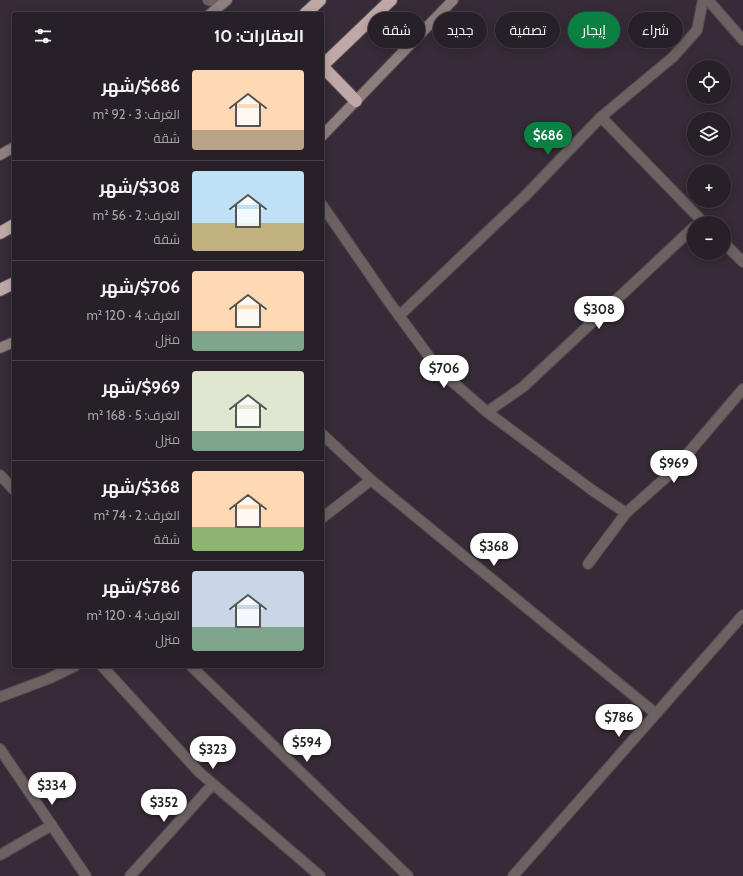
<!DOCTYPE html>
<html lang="ar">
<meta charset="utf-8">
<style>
body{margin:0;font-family:Cabin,Cairo,sans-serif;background:#342d35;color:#f1f3f6;direction:rtl;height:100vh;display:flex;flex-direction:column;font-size:15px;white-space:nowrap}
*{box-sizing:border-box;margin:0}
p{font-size:13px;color:#a5a3a8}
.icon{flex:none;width:22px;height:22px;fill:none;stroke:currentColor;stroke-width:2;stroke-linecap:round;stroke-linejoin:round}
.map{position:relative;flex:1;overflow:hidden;direction:ltr}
.drawer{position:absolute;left:12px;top:12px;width:312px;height:656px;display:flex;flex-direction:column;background:#282029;border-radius:4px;box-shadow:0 2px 10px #0003,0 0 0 1px #443e46;direction:rtl}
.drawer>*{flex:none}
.top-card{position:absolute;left:336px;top:12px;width:347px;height:36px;direction:rtl;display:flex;gap:8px}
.controls{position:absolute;left:687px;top:60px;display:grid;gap:8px}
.controls a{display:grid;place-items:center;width:44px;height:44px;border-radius:50%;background:#282029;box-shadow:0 2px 10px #0003,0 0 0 1px #443e46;font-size:20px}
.price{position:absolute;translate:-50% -34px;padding:0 9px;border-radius:14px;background:#fff;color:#222;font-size:13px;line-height:26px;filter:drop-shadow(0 1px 2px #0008)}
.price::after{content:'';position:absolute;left:50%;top:24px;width:12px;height:9px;margin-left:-6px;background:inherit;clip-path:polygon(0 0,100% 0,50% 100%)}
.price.selected{background:#0b8043;color:#fff}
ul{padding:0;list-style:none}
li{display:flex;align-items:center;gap:12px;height:100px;padding:0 20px}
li+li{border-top:1px solid #443e46}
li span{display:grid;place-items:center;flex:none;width:112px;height:80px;border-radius:4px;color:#555}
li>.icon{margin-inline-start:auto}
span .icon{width:48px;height:48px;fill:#fffc;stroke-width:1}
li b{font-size:17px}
h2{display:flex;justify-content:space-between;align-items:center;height:48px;padding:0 20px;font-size:17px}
.tag{padding:0 14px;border-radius:18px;background:#282029;box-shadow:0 2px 10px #0003,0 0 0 1px #443e46;font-size:14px;line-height:36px}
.tag.selected{background:#0b8043;color:#fff}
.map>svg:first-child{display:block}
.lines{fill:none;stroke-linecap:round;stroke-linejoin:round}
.street-casing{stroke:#534854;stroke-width:12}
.secondary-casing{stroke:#534854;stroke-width:12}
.highway-casing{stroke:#534854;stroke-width:14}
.street{stroke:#6c6261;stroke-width:10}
.secondary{stroke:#8d7f7d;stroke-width:10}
.highway{stroke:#bfa8a6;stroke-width:12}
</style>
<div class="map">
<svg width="743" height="876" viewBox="0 0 743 876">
<rect width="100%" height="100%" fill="#362b37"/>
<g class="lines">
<defs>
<path id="street" d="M 208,0 L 223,4
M 708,0 L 743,40
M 601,117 L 704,223
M 322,205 L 389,302 L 439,370 L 487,412 L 592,490 L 626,513
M 724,243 L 743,262
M 399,316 L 524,197 L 601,117 L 673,57 L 697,30 L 703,0
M 487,412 L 523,387 L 694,227
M 322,434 L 371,480 L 655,713
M 0,475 L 14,490
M 322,518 L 371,480
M 588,564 L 626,513 L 672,472 L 743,389
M 102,666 L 199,772 L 320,876
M 191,666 L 408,876
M 0,697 L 48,679 L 75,666
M 0,749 L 86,876
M 0,855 L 52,825
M 130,876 L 213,784
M 513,876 L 743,615"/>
<path id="secondary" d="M 210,14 L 227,0
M 322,136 L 453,0
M 0,155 L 14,147
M 0,348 L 14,342"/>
<path id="highway" d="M 305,14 L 320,0
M 322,66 L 391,0
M 322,66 L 356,101
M 0,233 L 14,225
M 0,290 L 14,283"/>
</defs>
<use href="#street" class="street-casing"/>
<use href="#secondary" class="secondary-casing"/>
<use href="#highway" class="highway-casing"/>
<use href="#street" class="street"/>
<use href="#secondary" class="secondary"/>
<use href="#highway" class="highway"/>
</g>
</svg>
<div class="controls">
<a><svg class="icon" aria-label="locate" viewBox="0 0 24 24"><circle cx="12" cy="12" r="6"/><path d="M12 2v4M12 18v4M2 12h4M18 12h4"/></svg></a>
<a><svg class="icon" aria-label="layers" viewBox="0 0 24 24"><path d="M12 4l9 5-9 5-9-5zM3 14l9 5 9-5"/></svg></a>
<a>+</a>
<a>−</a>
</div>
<b class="price selected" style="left:548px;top:156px">$686</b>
<b class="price" style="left:599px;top:330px">$308</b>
<b class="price" style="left:444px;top:389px">$706</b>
<b class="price" style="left:674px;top:484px">$969</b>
<b class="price" style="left:494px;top:567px">$368</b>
<b class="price" style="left:619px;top:738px">$786</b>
<b class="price" style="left:307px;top:763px">$594</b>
<b class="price" style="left:213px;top:770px">$323</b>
<b class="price" style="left:52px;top:806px">$334</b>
<b class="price" style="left:164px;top:823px">$352</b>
<div class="top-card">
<a class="tag">شراء</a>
<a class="tag selected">إيجار</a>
<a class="tag">تصفية</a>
<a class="tag">جديد</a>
<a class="tag">شقة</a>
</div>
<section class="drawer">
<h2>العقارات: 10<svg class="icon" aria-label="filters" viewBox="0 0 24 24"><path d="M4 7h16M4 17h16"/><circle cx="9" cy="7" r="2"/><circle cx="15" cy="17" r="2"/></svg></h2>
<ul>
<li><span style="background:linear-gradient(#ffd9b3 75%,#b9a48a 0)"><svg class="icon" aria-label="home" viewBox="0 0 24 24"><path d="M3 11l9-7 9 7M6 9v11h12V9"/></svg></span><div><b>$686/شهر</b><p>الغرف: 3 · 92 m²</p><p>شقة</p></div></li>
<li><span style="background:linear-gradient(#bfe0f5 65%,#c2b280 0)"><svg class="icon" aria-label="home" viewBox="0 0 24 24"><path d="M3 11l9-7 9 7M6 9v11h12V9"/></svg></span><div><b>$308/شهر</b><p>الغرف: 2 · 56 m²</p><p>شقة</p></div></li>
<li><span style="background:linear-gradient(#ffd9b3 75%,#7fa58c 0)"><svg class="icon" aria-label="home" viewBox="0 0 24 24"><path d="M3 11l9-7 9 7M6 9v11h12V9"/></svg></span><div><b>$706/شهر</b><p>الغرف: 4 · 120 m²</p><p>منزل</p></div></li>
<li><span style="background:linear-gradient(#dfe7d0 75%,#7fa58c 0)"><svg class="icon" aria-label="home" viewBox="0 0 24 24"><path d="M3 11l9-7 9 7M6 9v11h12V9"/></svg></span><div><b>$969/شهر</b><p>الغرف: 5 · 168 m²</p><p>منزل</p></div></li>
<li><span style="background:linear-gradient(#ffd9b3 70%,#8fb573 0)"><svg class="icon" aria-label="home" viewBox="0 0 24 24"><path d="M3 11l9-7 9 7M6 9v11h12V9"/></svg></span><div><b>$368/شهر</b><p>الغرف: 2 · 74 m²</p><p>شقة</p></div></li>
<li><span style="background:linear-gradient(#c9d6e8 70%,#7fa58c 0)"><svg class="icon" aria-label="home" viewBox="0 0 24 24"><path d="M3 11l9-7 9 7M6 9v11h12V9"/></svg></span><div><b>$786/شهر</b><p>الغرف: 4 · 120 m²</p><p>منزل</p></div></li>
</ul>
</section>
</div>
